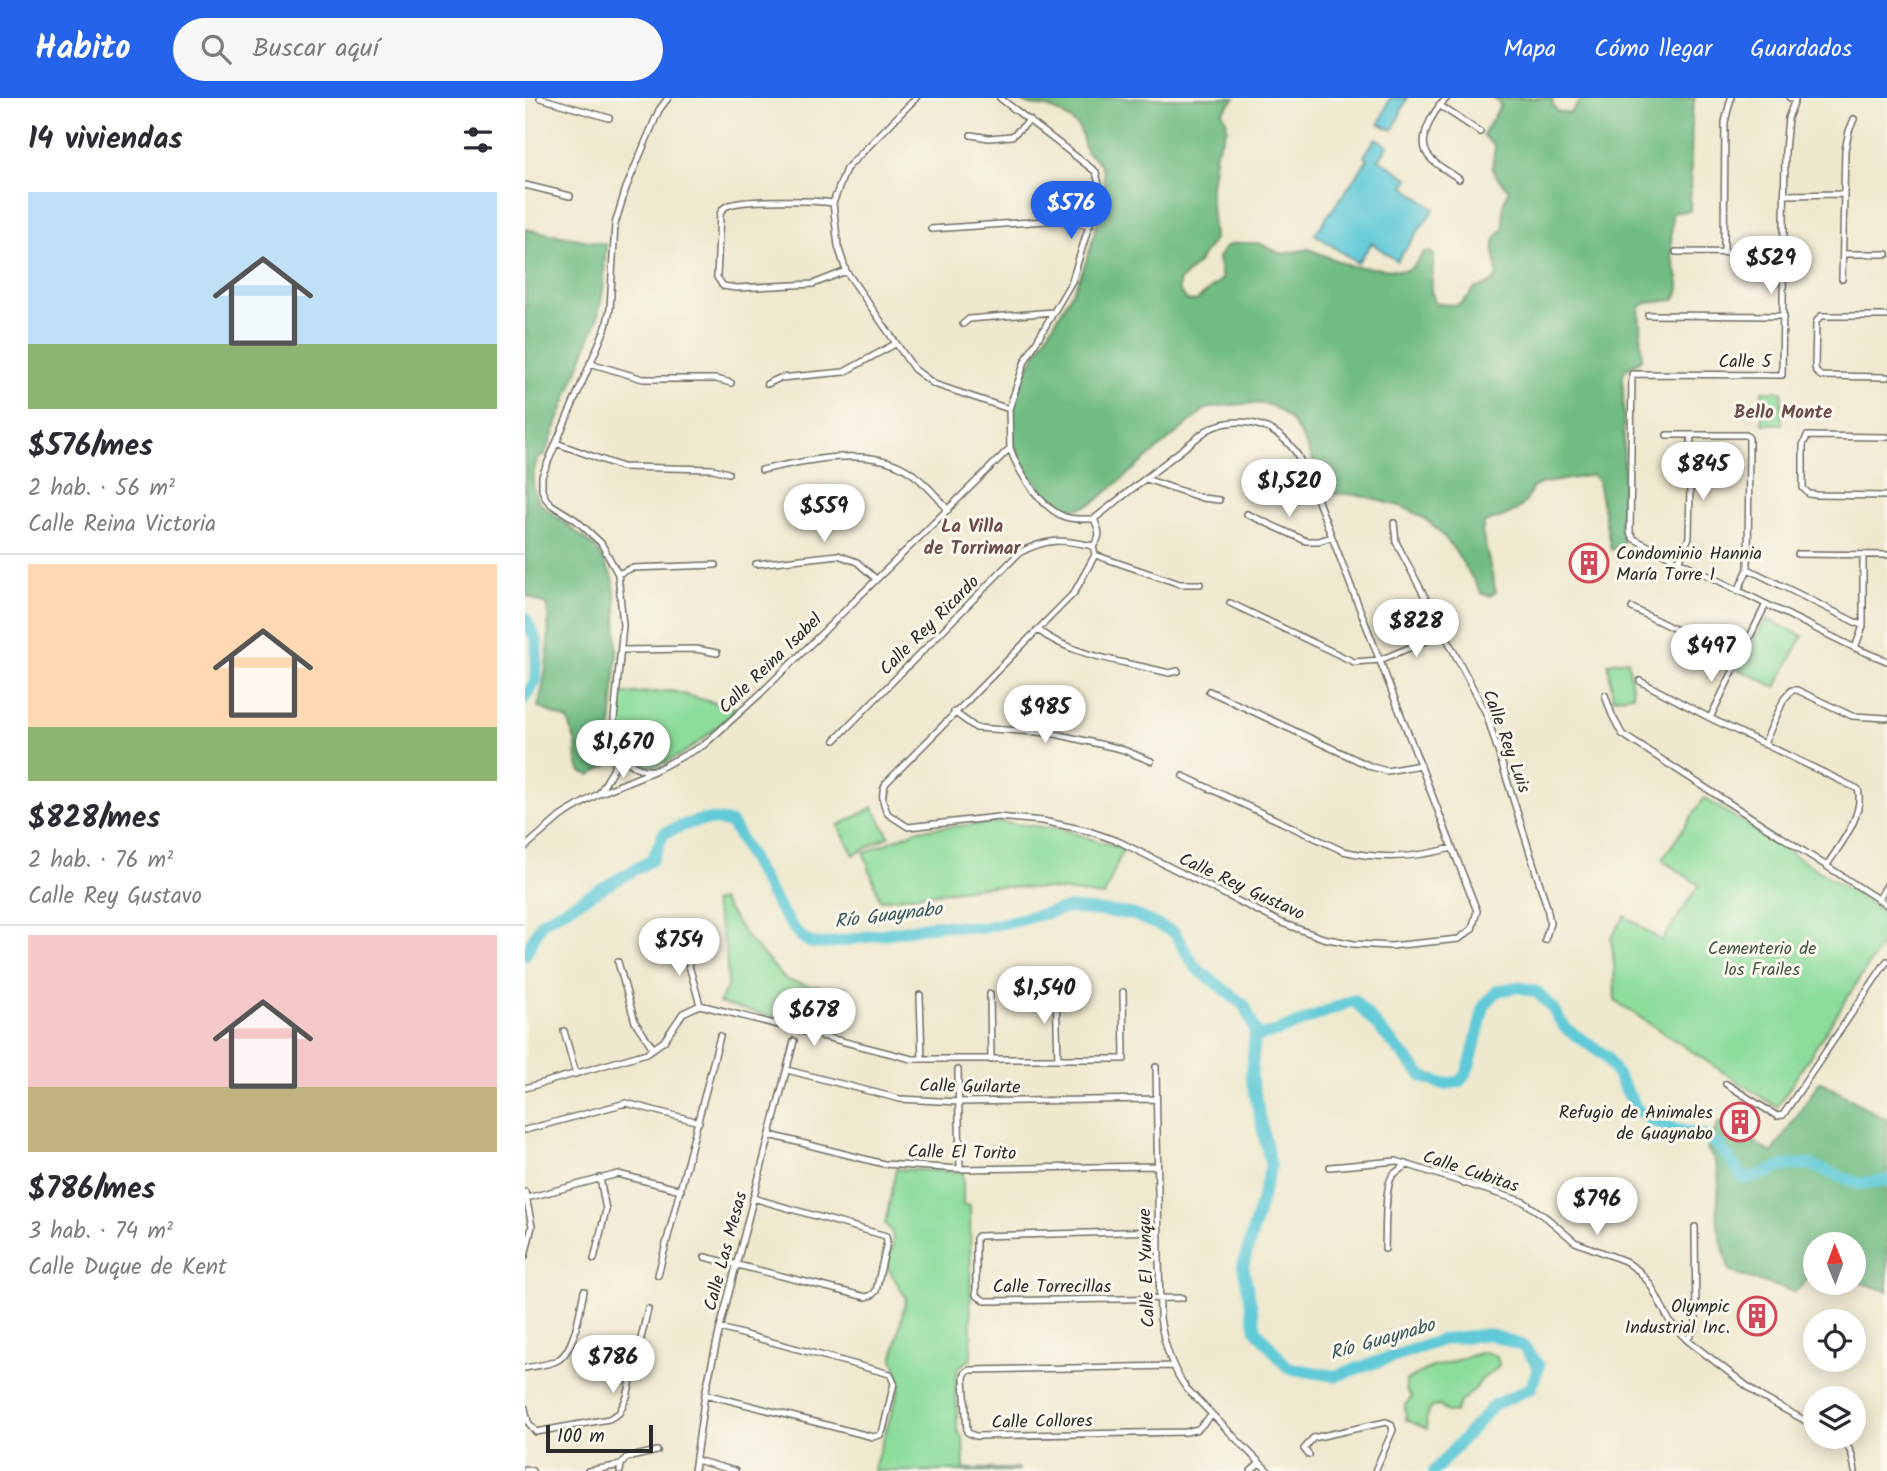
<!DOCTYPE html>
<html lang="es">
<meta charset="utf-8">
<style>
body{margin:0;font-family:Kalam,sans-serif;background:#f7f7f7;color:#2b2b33;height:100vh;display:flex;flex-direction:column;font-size:26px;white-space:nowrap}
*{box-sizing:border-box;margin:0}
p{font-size:23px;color:#7c7c81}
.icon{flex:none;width:38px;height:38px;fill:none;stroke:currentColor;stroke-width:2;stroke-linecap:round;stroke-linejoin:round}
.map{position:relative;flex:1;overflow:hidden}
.drawer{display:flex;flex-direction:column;background:#fff;width:525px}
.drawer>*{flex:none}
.needle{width:46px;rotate:359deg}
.tools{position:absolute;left:1278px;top:1134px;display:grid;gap:14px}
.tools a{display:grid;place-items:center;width:63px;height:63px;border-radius:50%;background:#fff;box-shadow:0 4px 18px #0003;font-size:35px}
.scale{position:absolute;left:21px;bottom:18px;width:107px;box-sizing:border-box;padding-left:7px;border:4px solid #2b2b2b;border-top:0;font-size:19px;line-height:24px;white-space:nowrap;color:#2b2b2b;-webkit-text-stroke:5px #fbf7ec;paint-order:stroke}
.price{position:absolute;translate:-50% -60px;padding:0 16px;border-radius:24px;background:#fff;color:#222;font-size:23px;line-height:46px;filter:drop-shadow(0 2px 4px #0008)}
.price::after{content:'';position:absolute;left:50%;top:42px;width:21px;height:16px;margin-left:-10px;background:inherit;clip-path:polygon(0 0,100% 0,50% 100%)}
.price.selected{background:#2563eb;color:#fff}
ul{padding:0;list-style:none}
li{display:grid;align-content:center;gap:14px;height:371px;padding:0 28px}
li+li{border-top:2px solid #e1e1e2}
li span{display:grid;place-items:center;height:217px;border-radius:0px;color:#555}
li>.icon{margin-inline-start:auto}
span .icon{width:126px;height:126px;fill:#fffc;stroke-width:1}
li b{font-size:30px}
h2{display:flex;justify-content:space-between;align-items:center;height:84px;padding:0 28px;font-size:30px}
header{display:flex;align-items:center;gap:42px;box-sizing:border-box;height:98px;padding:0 35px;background:#2563eb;color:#fff}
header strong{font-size:33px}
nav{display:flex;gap:38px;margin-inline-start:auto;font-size:24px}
.search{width:490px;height:63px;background:#f7f7f7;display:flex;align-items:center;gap:18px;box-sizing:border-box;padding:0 24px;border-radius:38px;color:#7c7c81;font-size:26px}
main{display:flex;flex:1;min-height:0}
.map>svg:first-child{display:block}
.green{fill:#8cdc9b;stroke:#5c8463;stroke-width:2}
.forest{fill:#71bc83;stroke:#4e7457;stroke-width:2}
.water{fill:#5ec9d7;stroke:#447a81;stroke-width:2}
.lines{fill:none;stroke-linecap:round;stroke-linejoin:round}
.river{stroke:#5ec9d7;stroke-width:12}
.minor-casing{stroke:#6f6d64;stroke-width:8}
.minor{stroke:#fff;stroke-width:5}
.labels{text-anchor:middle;stroke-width:6;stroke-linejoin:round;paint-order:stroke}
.street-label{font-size:18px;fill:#2b2b2b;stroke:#fbf7ec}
.poi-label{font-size:18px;fill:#2b2b2b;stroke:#fbf7ec;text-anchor:end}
.park-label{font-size:18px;fill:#435747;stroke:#fbf7ec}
.neighbourhood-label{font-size:19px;font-weight:bold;fill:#6b4d4b;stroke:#fbf7ec}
.water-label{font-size:19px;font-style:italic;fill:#3a5a5f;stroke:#fbf7ec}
</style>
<header>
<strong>Habito</strong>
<div class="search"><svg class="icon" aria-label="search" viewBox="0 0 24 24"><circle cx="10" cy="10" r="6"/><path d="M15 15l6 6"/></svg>Buscar aquí</div>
<nav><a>Mapa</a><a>Cómo llegar</a><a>Guardados</a></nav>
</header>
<main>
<section class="drawer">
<h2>14 viviendas<svg class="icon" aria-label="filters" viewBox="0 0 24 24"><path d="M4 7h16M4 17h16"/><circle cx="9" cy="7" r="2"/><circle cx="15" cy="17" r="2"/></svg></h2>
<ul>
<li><span style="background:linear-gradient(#bfe0f5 70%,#8fb573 0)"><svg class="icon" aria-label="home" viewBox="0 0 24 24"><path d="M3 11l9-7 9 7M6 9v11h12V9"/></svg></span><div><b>$576/mes</b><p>2 hab. · 56 m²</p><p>Calle Reina Victoria</p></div></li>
<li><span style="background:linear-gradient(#ffd9b3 75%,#8fb573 0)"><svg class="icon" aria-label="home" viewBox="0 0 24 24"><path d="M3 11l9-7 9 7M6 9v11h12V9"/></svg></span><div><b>$828/mes</b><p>2 hab. · 76 m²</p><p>Calle Rey Gustavo</p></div></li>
<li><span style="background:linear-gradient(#f6c9c9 70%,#c2b280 0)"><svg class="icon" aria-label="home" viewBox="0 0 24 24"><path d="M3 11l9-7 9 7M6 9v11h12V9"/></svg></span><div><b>$786/mes</b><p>3 hab. · 74 m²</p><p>Calle Duque de Kent</p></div></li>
</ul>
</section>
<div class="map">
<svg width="1362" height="1373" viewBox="0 0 1362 1373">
<rect width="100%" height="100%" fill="#fbf7ec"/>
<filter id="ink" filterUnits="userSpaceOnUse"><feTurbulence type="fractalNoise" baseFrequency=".0143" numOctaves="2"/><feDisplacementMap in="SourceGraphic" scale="14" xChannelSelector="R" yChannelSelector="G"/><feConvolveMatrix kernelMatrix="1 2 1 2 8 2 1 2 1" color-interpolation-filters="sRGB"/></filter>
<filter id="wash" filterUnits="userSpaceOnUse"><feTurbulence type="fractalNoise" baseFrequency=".00686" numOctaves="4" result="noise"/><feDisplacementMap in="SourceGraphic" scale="28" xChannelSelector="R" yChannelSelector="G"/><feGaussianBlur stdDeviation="1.57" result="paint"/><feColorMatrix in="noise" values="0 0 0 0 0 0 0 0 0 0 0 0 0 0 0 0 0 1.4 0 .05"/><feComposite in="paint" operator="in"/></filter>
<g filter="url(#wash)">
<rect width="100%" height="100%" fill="#eee8ce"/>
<path class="green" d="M 1237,293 L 1257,293 L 1257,326 L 1237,326 Z
M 1242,521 L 1278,538 L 1251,589 L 1209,569 Z
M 1103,562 L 1108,597 L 1088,600 L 1083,565 Z
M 146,593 L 212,611 C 192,629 159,660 133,667 C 89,677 91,622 97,596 Z
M 1179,700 L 1362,816 L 1362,838 L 1252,1009 L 1090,903 L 1089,864 L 1086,840 L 1100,818 L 1137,843 L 1174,787 L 1137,762 Z
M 348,709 L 364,738 L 329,757 L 313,728 Z
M 474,724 L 536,731 L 598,751 L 579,798 L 524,791 L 466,788 L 355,802 L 339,755 L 393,732 Z
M 196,802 L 221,838 L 261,882 L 285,888 L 322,889 L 310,935 L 194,905 L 203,887 L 201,850 L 188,804 Z
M 371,1071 L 438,1074 L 438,1107 L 445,1107 C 445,1159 446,1209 446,1261 L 434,1269 L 431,1278 L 432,1332 L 438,1341 L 439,1371 L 493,1371 L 493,1373 L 348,1373 L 376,1286 L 368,1260 L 381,1200 L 362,1168 C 366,1153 374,1137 360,1126 Z
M 959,1254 L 972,1258 L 974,1266 L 972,1270 L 957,1281 L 950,1291 L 935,1304 L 930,1315 L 922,1314 L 915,1307 L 907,1309 L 901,1319 L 902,1331 L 881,1322 L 880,1307 L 887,1299 L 881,1292 L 881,1282 L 905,1270 Z"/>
<path class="forest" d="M 493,0 L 710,0 L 697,14 L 701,21 L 702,31 L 691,53 L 685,95 L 689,141 L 672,166 L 654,184 L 654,193 L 663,203 L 671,203 L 697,181 L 693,160 L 701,148 L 711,145 L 734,145 L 756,156 L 784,151 L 825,168 L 880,173 L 888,169 L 899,154 L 905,154 L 909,157 L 906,194 L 911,205 C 934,209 936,209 950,190 C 990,184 961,160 971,139 C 972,138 978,131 979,130 L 978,106 L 984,92 C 965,73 966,75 970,49 L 958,37 L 976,7 L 968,0 L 1027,0 L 1028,7 L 1033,14 L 1045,15 L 1058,0 L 1170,0 L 1167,13 L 1165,113 L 1149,114 L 1147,118 C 1147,131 1145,146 1147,159 C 1150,174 1160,188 1149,202 L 1121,205 L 1114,210 L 1117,261 C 1111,267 1103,268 1098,275 L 1099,378 L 1095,427 L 1098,445 L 1094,449 L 1086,452 L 1073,383 L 1067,377 L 1015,386 L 1007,390 C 1001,414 980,418 959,425 L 957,434 L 971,494 L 965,498 L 957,496 C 937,464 919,426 882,411 C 874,407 865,406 856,403 C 837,397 821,394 802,397 C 790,369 775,317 744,307 C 735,304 726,306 717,306 C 704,307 691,307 679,312 L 571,403 C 549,415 543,413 524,397 C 445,328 512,261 549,191 C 561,169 567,145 573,121 C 577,105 581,90 578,74 C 575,61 569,62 562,54 C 557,47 559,36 553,29 C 549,23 534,14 527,11 C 514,5 506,12 493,0 Z
M 0,131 L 81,146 L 78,193 L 72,222 L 20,356 L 13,360 C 7,375 5,393 16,406 L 71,450 L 88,480 L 91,505 L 92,555 L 83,667 L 65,677 L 56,674 L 52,664 L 51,645 L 43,622 L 13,609 C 22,575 26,542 22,507 L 0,497 Z
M 1295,983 L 1362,1022 L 1362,1193 L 1328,1182 L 1328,1146 L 1290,1146 L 1290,1174 L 1270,1194 L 1205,1174 C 1201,1158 1195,1142 1193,1125 C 1189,1096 1203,1078 1182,1051 L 1194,1023 L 1247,1055 Z"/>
<path class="water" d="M 865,0 L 882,0 L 868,32 L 854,26 Z
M 851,40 L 863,48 L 854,61 L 884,81 L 879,88 L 909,111 L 872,163 L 847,145 L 832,165 L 790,136 L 843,61 L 839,58 Z"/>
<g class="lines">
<path class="river" d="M 0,520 L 12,543 L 11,582 L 0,600
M 0,857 L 17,824 L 127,762 L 139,735 C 165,725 178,717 206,725 C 222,749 262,839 287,845 C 290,846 294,845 298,846 L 412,827 L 457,830 L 543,810 L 607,816 L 649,834 L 670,869 L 720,908 L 730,933 L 726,979 L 746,1068 L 718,1168 L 731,1232 L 763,1270 L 810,1278 L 920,1241 L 964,1236 L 998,1248 L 1014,1268 L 1006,1290 L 969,1307 L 909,1373
M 730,939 L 751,934 L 829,902 L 898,979 L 918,986 L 934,984 L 941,976 L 946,962 L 959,908 L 972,893 L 993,889 L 1012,894 L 1025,907 L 1040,930 L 1081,958 L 1112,1011 L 1127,1023 L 1160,1034 L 1178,1037 L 1195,1049 L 1219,1081 L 1233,1078 L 1259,1068 L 1283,1066 L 1335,1086 L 1362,1082"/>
</g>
</g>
<g filter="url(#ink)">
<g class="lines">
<defs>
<path id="minor" d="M 15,0 L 84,20
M 143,0 L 134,12 L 101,90 L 90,126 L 85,211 L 81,229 L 17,378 L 17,392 L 21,401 L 27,407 L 51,422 L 76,445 L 93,476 L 98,527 L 88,632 L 94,653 L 99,661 L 109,668 L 119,672 L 131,672 L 179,647 L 235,596 L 485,350 L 484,311 L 500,263 L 547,183 L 575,91 L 571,74 L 475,0
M 391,0 L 321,71 L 308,105 L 313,148 L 321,173 L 389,271 L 409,286 L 484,311
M 922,0 C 908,13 889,44 906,61 C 914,69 926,75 934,81
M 1265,0 L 1270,2 L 1263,20 L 1260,53 L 1257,277 L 1107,276 L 1105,435 L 1109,441 L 1330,550 L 1362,563
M 914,7 L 955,34
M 446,37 L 464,40 L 487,38 L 505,22
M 0,87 L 45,98
M 1260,97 L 1318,96
M 308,105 C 289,102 218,101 202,108 C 197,110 198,111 195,116 L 192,179 L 198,188 L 211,190 L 288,186 L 321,173
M 406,131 L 535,122 L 565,127
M 1151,154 L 1259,155
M 1199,154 L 1200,24 L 1206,0
M 1318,156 L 1362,156
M 1317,181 L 1320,52 L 1324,33 L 1329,21
M 1123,217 L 1259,218
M 1362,218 L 1296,218 L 1291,224 L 1290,268 L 1291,274 L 1296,278 L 1362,279
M 438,226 L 444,221 L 528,214
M 65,265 L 118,281 L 191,281 L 206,285
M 242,286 L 255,280 L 319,274 L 370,246
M 1142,337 L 1221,337 L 1224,340 L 1223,471 L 1213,493
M 1362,339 L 1282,338 L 1278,347 L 1278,390 L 1284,396 L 1292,397 L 1362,398
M 31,345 L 97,369 L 188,371 L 203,375
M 485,350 C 493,374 516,410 540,419 C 549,422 559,421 569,421 L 682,332 C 713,316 749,325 770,353 C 779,367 784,383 791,398 L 952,813 L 947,831 L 934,841 L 866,848 L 829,846 L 798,840 L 757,825 L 595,744 L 564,733 L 518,723 L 473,719 L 383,729 L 363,716 C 358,706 355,696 361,685 L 549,495 L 570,457 L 568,448 C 577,438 574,432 569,421
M 237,372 C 278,363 341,348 380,371 C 396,380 411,397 423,412
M 621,381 L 677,400 L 694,402
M 722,416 L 781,443 L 794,443 L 806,439
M 869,425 L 871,444 L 961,615 L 1022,809 L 1025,825 L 1020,842
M 1273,456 L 1362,457
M 570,457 L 655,486 L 675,486
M 1154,464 L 1164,439 L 1166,337
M 231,466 L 313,457 L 332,464 L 351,481
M 1223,471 L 1338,528
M 93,476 L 107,470 L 191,467
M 705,505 L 829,564 L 855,562 L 918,536
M 1107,510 L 1212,562
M 513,532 C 546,558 602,564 644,575 L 653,573
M 1330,550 L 1338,528 L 1338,457
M 97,552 L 171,551 L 192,555
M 1115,583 L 1185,620 L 1333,691 C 1340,716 1315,747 1302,767
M 684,593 L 847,669 L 862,673 L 895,667
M 1080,597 L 1087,617 L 1097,636 L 1362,807
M 429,614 L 451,630 L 526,635 L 596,651 L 626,663
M 1185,620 L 1241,506
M 310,642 L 494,455 C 522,440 538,441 568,448
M 1239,646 L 1259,601 L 1267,592 L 1272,592 L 1327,618 L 1362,620
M 658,678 L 818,753 C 856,762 890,760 927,750
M 75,694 L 88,672 L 94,653
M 0,749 L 36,718 L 73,696 L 129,673
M 1353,802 L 1362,787
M 158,846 L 175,907
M 93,864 L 110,924 L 128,950
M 531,895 L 533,961
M 465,896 L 466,962
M 395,897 L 397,961
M 39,933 L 51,976
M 631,969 L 635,1220 C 639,1246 646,1270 662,1291 L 743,1373
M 262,972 L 375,1001 L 434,1004 L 631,1001
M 433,972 L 435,1071
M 1201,986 L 1252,1018 L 1258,1017 L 1362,863
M 0,990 L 122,955 L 139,943 L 158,915 L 175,907 L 387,961 L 599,961 L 598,894
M 0,1032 L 101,1005 L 174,1024
M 245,1037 L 359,1066 L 435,1071 L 632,1068
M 805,1069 L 871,1063 L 999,1104 L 1022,1120 L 1050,1144 L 1100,1163 L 1114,1173 L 1125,1186 L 1145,1224 L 1162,1242 L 1235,1298 L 1290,1328
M 0,1094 L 7,1128 L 0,1158
M 2,1100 L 93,1076 L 156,1092
M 633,1133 L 453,1138 L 451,1141 L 451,1197 L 460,1203 L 657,1200
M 860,1151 C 861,1135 859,1087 868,1077 C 872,1073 877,1070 882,1067
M 180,1159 L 341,1199 L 347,1197 L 351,1193 L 362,1144 L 361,1138 L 228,1100
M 69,1161 L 81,1112 L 75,1080
M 133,1177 L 195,938
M 1162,1242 L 1170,1231 L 1171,1222 L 1170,1129
M 648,1268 L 445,1272 L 441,1274 L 439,1279 L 442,1334 L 450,1338 L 661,1334 L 673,1331 L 687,1317
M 0,1270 C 10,1268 24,1267 33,1262 C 50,1252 55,1211 59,1193
M 180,1296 L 348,1339 L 355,1337 L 358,1332 L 369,1285 L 365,1276 L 195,1230
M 0,1310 L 3,1324 L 11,1334 L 84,1321 L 94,1315 L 102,1299 L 123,1211
M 1318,1339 L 1327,1357 L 1330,1373
M 784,1357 L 779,1351 L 788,1340 L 861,1324 L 866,1326 L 868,1332 L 850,1373
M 171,1362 L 210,1373
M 96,1367 L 101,1360 L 132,1353
M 0,1371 L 7,1373
M 63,1373 L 96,1367 L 95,1373
M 169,1373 L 180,1296 L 195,1230 L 269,943
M 726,1373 L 735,1365"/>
</defs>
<use href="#minor" class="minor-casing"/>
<use href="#minor" class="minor"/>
</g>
</g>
<defs>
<symbol id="building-ring" viewBox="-11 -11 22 22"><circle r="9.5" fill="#fbf7ec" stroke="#d1495b" stroke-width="1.5"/><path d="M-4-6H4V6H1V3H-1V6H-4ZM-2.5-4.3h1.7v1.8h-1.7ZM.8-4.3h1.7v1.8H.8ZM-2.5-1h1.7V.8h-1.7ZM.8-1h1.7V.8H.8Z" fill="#d1495b"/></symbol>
</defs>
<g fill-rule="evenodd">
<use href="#building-ring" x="1042" y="443" width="44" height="44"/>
<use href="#building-ring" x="1193" y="1002" width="44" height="44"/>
<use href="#building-ring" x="1210" y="1196" width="44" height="44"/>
</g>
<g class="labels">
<g class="street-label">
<text x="1220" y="269">Calle 5</text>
<text transform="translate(404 527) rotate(-45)" y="6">Calle Rey Ricardo</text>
<text transform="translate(245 565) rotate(-44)" y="6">Calle Reina Isabel</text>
<text transform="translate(982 643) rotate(70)" y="6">Calle Rey Luis</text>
<text transform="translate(717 788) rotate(25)" y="6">Calle Rey Gustavo</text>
<text transform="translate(445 988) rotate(1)" y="6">Calle Guilarte</text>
<text transform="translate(437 1054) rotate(1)" y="6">Calle El Torito</text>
<text transform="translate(946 1073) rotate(18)" y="6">Calle Cubitas</text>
<text transform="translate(200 1153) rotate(-75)" y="6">Calle Las Mesas</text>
<text transform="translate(621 1170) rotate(-92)" y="6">Calle El Yunque</text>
<text x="527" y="1194">Calle Torrecillas</text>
<text transform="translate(517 1323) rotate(-1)" y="6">Calle Collores</text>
</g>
<g class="poi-label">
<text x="1091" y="461" text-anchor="start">Condominio Hannia<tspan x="1091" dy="21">María Torre 1</tspan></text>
<text x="1188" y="1020">Refugio de Animales<tspan x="1188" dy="21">de Guaynabo</tspan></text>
<text x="1205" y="1214">Olympic<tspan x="1205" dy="21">Industrial Inc.</tspan></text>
</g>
<g class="park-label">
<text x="1237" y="856">Cementerio de<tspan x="1237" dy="21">los Frailes</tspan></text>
</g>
<g class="neighbourhood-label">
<text x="1258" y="320">Bello Monte</text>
<text x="447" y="434">La Villa<tspan x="447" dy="22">de Torrimar</tspan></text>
</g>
<g class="water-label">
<text transform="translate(363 816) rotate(-7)" y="7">Río Guaynabo</text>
<text transform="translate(857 1240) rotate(-16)" y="7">Río Guaynabo</text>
</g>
</g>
</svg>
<div class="tools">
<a><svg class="needle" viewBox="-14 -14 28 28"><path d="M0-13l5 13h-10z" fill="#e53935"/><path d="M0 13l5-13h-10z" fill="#7c7c81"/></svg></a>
<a><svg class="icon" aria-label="locate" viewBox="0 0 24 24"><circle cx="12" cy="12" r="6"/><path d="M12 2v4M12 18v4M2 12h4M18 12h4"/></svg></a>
<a><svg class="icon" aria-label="layers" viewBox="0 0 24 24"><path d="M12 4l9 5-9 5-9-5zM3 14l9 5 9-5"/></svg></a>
</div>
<div class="scale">100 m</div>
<b class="price selected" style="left:546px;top:143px">$576</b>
<b class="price" style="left:1246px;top:198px">$529</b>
<b class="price" style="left:1178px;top:404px">$845</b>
<b class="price" style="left:764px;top:421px">$1,520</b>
<b class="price" style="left:299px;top:446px">$559</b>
<b class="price" style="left:891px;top:561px">$828</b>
<b class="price" style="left:1186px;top:586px">$497</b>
<b class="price" style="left:520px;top:647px">$985</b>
<b class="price" style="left:98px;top:682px">$1,670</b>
<b class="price" style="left:154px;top:880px">$754</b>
<b class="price" style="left:519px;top:928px">$1,540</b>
<b class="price" style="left:289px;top:950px">$678</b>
<b class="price" style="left:1072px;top:1139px">$796</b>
<b class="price" style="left:88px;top:1297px">$786</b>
</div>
</main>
